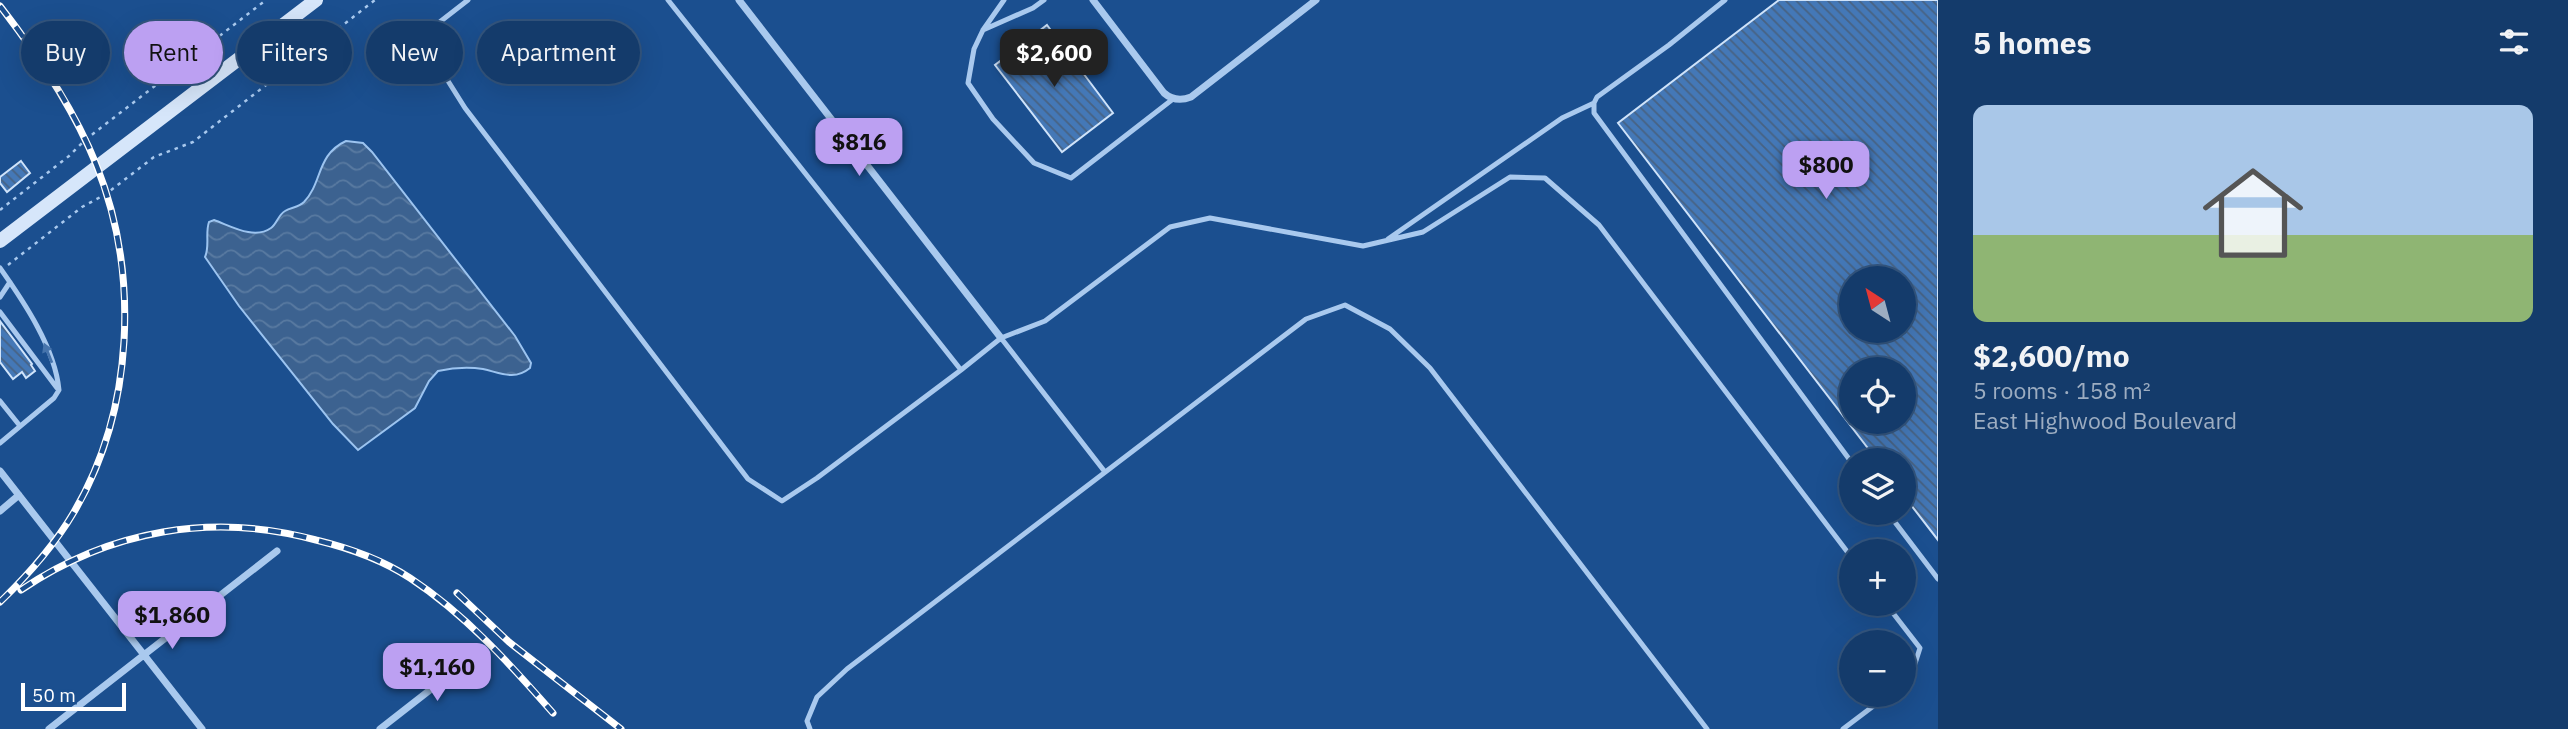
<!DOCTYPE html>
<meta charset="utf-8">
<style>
body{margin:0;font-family:"IBM Plex Sans",sans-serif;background:#214673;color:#f1f3f6;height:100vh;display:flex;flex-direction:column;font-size:26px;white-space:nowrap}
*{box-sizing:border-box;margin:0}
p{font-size:23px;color:#9dadc1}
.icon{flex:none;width:38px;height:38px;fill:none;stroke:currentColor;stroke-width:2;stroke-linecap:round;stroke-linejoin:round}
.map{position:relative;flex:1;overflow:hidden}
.side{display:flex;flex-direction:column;background:#143b6b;width:630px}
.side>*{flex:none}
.guide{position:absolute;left:21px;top:21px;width:665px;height:63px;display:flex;gap:14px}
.needle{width:46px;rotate:324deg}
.buttons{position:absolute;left:1839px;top:266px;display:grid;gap:14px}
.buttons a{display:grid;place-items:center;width:77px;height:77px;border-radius:50%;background:#143b6b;box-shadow:0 7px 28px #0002,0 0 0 2px #33557e;font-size:35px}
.scale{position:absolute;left:21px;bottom:18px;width:105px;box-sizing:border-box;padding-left:7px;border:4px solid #fff;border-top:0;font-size:19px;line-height:24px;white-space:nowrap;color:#fff;-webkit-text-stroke:5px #1b4f8f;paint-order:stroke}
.price{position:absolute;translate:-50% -60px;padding:0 16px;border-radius:14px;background:#bca0f2;color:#111;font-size:23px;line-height:46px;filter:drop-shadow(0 2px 4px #0008)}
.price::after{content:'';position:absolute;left:50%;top:42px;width:21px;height:16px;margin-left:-10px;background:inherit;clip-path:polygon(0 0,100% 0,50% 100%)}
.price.active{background:#222;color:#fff}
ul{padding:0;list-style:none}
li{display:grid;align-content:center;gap:14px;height:371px;padding:0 35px}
li span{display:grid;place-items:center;height:217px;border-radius:14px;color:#555}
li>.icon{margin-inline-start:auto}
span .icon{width:126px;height:126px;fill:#fffc;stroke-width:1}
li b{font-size:30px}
h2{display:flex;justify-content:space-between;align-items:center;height:84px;padding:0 35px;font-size:30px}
.chip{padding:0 24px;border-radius:32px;background:#143b6b;box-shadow:0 7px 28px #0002,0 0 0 2px #33557e;font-size:24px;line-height:63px}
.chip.active{background:#bca0f2;color:#111}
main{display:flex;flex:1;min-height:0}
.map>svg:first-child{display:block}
.water{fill:url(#water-waves);stroke:#9cc4f0;stroke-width:2}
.building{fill:url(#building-back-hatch);stroke:#cfe3fa;stroke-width:2;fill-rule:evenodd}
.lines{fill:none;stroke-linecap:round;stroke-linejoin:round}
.path{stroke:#a9c9ee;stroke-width:2.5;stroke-dasharray:3.5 5;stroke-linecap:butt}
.service{stroke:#a9c9ee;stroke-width:5}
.minor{stroke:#a9c9ee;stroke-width:7}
.secondary{stroke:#d6e6fa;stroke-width:14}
.rail-casing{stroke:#fff;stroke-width:7}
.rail{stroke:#1b4f8f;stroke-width:4.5;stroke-dasharray:13;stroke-linecap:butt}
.oneway{fill:#4674ac}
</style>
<main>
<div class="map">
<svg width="1938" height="729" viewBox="0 0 1938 729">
<defs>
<pattern id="water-waves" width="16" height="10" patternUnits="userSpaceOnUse" patternTransform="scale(1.75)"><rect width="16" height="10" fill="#3c6290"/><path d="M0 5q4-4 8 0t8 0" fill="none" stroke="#597aa1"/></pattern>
<pattern id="building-back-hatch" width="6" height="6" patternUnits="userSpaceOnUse" patternTransform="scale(1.75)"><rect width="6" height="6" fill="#4478b7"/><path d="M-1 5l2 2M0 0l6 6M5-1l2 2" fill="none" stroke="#486282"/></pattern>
</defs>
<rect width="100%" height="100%" fill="#1b4f8f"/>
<path class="water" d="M 346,141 L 363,143 L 372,152 L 515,336 L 531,363 L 530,368 C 514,381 501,373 483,369 C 469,367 452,368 438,371 L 429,381 L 415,408 L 358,450 L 333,424 L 239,306 L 205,257 C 210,246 205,233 209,222 L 214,220 C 231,226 254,240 271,228 C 277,224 278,215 285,211 C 291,207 298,208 304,202 C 323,182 316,155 346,141 Z"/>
<path class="building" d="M 1779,0 L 1938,0 L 1938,540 L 1904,496 L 1904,460 L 1877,460 L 1618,123 ZM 1852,278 L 1904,278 L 1904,331 L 1852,331 ZM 1852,369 L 1904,369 L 1904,422 L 1852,422 Z
M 1047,25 L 1113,113 L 1062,152 L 995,65 Z
M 21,161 L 30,173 L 7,192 L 0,183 L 0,177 Z
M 0,321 L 32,364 L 31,365 L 35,371 L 26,378 L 22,372 L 13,379 L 0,362 Z"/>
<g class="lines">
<path class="path" d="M 0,210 L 69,156 L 85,140 L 266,0
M 8,265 L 82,207 L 106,194 L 154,157 L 193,142 L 375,0"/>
<path class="service" d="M 468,0 L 432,28 L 438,65 L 465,108 L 748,479 L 782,501 L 817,478 L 961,370 L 668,0
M 1004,0 L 983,30 L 974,49 L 968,83 L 993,119 L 1034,163 L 1071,178 L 1173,99
M 1725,0 L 1669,45 L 1597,97 L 1594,103 L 1594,113 L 1852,463
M 983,30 L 1033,8 L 1044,0
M 1388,239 L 1562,118 L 1594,103
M 0,268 C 24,302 55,348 59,390 L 54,398 L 0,443
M 0,297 L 10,282
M 0,312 L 57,388
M 1001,338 L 1105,472
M 961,370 L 1001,338 L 1045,321 L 1170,227 L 1210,218 L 1363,246 L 1423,232 L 1510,177 L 1545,178 L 1599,225 L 1852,558
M 0,401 L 20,426
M 1888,513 L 1938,579
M 1886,604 L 1920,648 L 1911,676 L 1904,682
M 810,729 L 807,721 L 817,697 L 847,669 L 1306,319 L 1345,305 L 1390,329 L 1430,368 L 1707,729
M 1843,729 L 1888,695"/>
<path class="minor" d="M 739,0 L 1001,338
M 1093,0 L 1164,93 C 1172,100 1181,101 1191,97 L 1316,0
M 0,471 L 202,729
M 0,511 L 19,495
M 49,729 L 277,551
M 380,729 L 476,654"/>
<path class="secondary" d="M 0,241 L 316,0"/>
<defs>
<path id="rail" d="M 0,6 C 37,54 73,107 96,164 C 140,274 134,410 74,512 C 54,546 28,575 0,602
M 21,590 C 110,530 212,512 316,540 C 349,548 381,559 410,578 C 465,614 510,664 553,713
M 457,593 L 509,642 L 621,729"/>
</defs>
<use href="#rail" class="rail-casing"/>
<use href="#rail" class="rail"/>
</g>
<defs><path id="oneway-solid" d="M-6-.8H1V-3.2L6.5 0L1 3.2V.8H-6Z" transform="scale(1.75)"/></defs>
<use class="oneway" href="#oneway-solid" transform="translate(48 353) rotate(-112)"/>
</svg>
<div class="buttons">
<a><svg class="needle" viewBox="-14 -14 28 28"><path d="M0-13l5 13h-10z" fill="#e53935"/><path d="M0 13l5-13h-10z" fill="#9dadc1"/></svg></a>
<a><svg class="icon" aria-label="locate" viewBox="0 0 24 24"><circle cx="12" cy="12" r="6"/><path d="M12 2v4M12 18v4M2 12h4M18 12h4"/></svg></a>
<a><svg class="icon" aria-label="layers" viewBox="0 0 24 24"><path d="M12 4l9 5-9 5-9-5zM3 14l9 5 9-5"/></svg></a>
<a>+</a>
<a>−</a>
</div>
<div class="scale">50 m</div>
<b class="price active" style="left:1054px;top:89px">$2,600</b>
<b class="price" style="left:859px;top:178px">$816</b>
<b class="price" style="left:1826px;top:201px">$800</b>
<b class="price" style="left:172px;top:651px">$1,860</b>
<b class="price" style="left:437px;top:703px">$1,160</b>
<div class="guide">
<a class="chip">Buy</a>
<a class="chip active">Rent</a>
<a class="chip">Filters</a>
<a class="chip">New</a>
<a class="chip">Apartment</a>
</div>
</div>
<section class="side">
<h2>5 homes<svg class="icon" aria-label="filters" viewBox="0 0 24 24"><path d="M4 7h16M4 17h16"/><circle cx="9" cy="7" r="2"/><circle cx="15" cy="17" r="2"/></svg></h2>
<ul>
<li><span style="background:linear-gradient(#a9c7e8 60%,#8fb573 0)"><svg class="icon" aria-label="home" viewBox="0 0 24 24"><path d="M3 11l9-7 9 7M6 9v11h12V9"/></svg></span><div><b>$2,600/mo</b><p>5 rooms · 158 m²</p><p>East Highwood Boulevard</p></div></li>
</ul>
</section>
</main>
